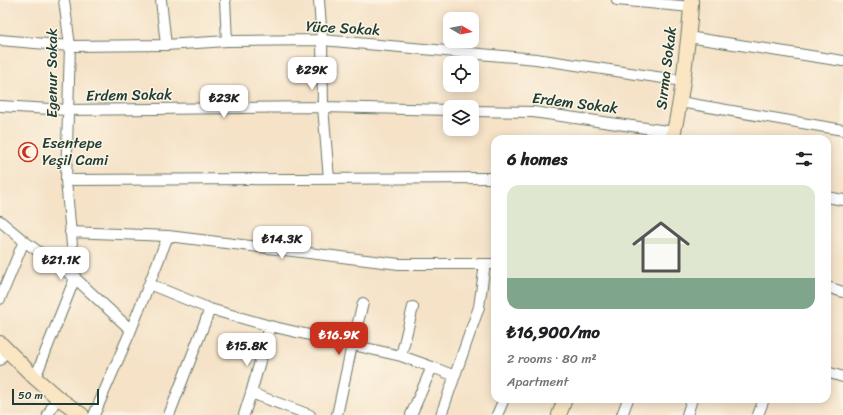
<!DOCTYPE html>
<meta charset="utf-8">
<style>
body{margin:0;font-family:Sriracha,sans-serif;background:#f6f6f6;color:#202124;height:100vh;display:flex;flex-direction:column;font-size:15px;white-space:nowrap}
*{box-sizing:border-box;margin:0}
p{font-size:13px;color:#757577}
.icon{flex:none;width:22px;height:22px;fill:none;stroke:currentColor;stroke-width:2;stroke-linecap:round;stroke-linejoin:round}
.map{position:relative;flex:1;overflow:hidden}
.panel{position:absolute;left:491px;top:135px;width:340px;height:268px;display:flex;flex-direction:column;background:#fff;border-radius:12px;box-shadow:0 2px 10px #0003}
.panel>*{flex:none}
.needle{width:26px;rotate:99deg}
.tools{position:absolute;left:443px;top:12px;display:grid;gap:8px}
.tools a{display:grid;place-items:center;width:36px;height:36px;border-radius:8px;background:#fff;box-shadow:0 2px 10px #0003;font-size:20px}
.scale{position:absolute;left:12px;bottom:10px;width:87px;box-sizing:border-box;padding-left:4px;border:2px solid #1f3d34;border-top:0;font-size:11px;line-height:14px;white-space:nowrap;color:#1f3d34;-webkit-text-stroke:3px #fcf5e5;paint-order:stroke}
.price{position:absolute;translate:-50% -34px;padding:0 9px;border-radius:8px;background:#fff;color:#222;font-size:13px;line-height:26px;filter:drop-shadow(0 1px 2px #0008)}
.price::after{content:'';position:absolute;left:50%;top:24px;width:12px;height:9px;margin-left:-6px;background:inherit;clip-path:polygon(0 0,100% 0,50% 100%)}
.price.on{background:#c8321e;color:#fff}
ul{padding:0;list-style:none}
li{display:grid;align-content:center;gap:8px;height:212px;padding:0 16px}
li+li{border-top:1px solid #e0e0e0}
li span{display:grid;place-items:center;height:124px;border-radius:12px;color:#555}
li>.icon{margin-inline-start:auto}
span .icon{width:72px;height:72px;fill:#fffc;stroke-width:1}
li b{font-size:17px}
h2{display:flex;justify-content:space-between;align-items:center;height:48px;padding:0 16px;font-size:17px}
.map>svg:first-child{display:block}
.lines{fill:none;stroke-linecap:round;stroke-linejoin:round}
.street-casing{stroke:#6a7767;stroke-width:12}
.secondary-casing{stroke:#6a7767;stroke-width:16}
.street{stroke:#fff;stroke-width:10}
.secondary{stroke:#fbe6c4;stroke-width:14}
.labels{text-anchor:middle;stroke-width:3;stroke-linejoin:round;paint-order:stroke}
.street-label{font-size:15px;fill:#1f3d34;stroke:#fcf5e5}
.poi-label{font-size:15px;fill:#1f3d34;stroke:#fcf5e5;text-anchor:start}
</style>
<div class="map">
<svg width="843" height="415" viewBox="0 0 843 415">
<rect width="100%" height="100%" fill="#fcf5e5"/>
<filter id="ink" filterUnits="userSpaceOnUse"><feTurbulence type="fractalNoise" baseFrequency=".025" numOctaves="2"/><feDisplacementMap in="SourceGraphic" scale="8" xChannelSelector="R" yChannelSelector="G"/><feConvolveMatrix kernelMatrix="1 2 1 2 8 2 1 2 1" color-interpolation-filters="sRGB"/></filter>
<filter id="wash" filterUnits="userSpaceOnUse"><feTurbulence type="fractalNoise" baseFrequency=".012" numOctaves="4" result="noise"/><feDisplacementMap in="SourceGraphic" scale="16" xChannelSelector="R" yChannelSelector="G"/><feGaussianBlur stdDeviation="0.9" result="paint"/><feColorMatrix in="noise" values="0 0 0 0 0 0 0 0 0 0 0 0 0 0 0 0 0 1.4 0 .05"/><feComposite in="paint" operator="in"/></filter>
<g filter="url(#wash)">
<rect width="100%" height="100%" fill="#f5e2c7"/>
</g>
<g filter="url(#ink)">
<g class="lines">
<defs>
<path id="street" d="M 161,0 L 166,45
M 225,0 L 227,41
M 319,0 L 322,40 L 323,107 L 329,179
M 617,0 L 691,7
M 688,37 L 843,61
M 0,40 L 70,46 L 166,45 L 227,41 L 322,40 L 536,59 L 683,81
M 680,102 L 843,130
M 0,106 L 67,110 L 323,107 L 450,110
M 472,111 L 533,112 L 674,132
M 66,180 L 495,178
M 827,197 L 843,200
M 0,221 L 24,241 L 75,278 L 131,330
M 70,232 L 168,236 L 399,264 L 495,264
M 149,284 L 210,309 L 270,326 L 401,356 L 432,367 L 455,376
M 827,287 L 843,292
M 0,299 L 24,241
M 401,356 L 413,307
M 0,360 L 5,348
M 827,372 L 843,377
M 35,378 L 75,278 L 66,180 L 70,46 L 64,0
M 251,393 L 310,415
M 48,415 L 57,397
M 94,415 L 131,330 L 168,236
M 169,415 L 210,309
M 244,415 L 251,393 L 270,326
M 337,415 L 352,345 L 363,303
M 411,415 L 432,367
M 441,415 L 479,307 L 485,264
M 497,415 L 504,399
M 622,415 L 628,399
M 687,415 L 692,399
M 758,415 L 764,399"/>
<path id="secondary" d="M 672,139 C 679,112 683,84 686,56 C 688,38 691,19 691,0
M 0,343 L 35,378 L 57,397 L 82,415
M 559,415 L 565,399"/>
</defs>
<use href="#street" class="street-casing"/>
<use href="#secondary" class="secondary-casing"/>
<use href="#street" class="street"/>
<use href="#secondary" class="secondary"/>
</g>
</g>
<defs>
<symbol id="mosque-ring" viewBox="-11 -11 22 22"><circle r="9.5" fill="#fcf5e5" stroke="#c8321e" stroke-width="1.5"/><path d="M3.5-4.9A6 6 0 1 0 3.5 4.9A5 5 0 1 1 3.5-4.9Z" fill="#c8321e"/></symbol>
</defs>
<g fill-rule="evenodd">
<use href="#mosque-ring" x="17" y="141" width="22" height="22"/>
</g>
<g class="labels">
<g class="street-label">
<text transform="translate(343 28) rotate(3)" y="5">Yüce Sokak</text>
<text transform="translate(666 68) rotate(-83)" y="5">Sırma Sokak</text>
<text transform="translate(52 73) rotate(-90)" y="5">Egenur Sokak</text>
<text transform="translate(129 95) rotate(-1)" y="5">Erdem Sokak</text>
<text transform="translate(575 103) rotate(7)" y="5">Erdem Sokak</text>
</g>
<g class="poi-label">
<text x="42" y="148">Esentepe<tspan x="42" dy="17">Yeşil Cami</tspan></text>
</g>
</g>
</svg>
<div class="tools">
<a><svg class="needle" viewBox="-14 -14 28 28"><path d="M0-13l5 13h-10z" fill="#e53935"/><path d="M0 13l5-13h-10z" fill="#757577"/></svg></a>
<a><svg class="icon" aria-label="locate" viewBox="0 0 24 24"><circle cx="12" cy="12" r="6"/><path d="M12 2v4M12 18v4M2 12h4M18 12h4"/></svg></a>
<a><svg class="icon" aria-label="layers" viewBox="0 0 24 24"><path d="M12 4l9 5-9 5-9-5zM3 14l9 5 9-5"/></svg></a>
</div>
<div class="scale">50 m</div>
<b class="price" style="left:312px;top:91px">₺29K</b>
<b class="price" style="left:224px;top:119px">₺23K</b>
<b class="price" style="left:282px;top:260px">₺14.3K</b>
<b class="price" style="left:61px;top:281px">₺21.1K</b>
<b class="price on" style="left:339px;top:356px">₺16.9K</b>
<b class="price" style="left:247px;top:367px">₺15.8K</b>
<section class="panel">
<h2>6 homes<svg class="icon" aria-label="filters" viewBox="0 0 24 24"><path d="M4 7h16M4 17h16"/><circle cx="9" cy="7" r="2"/><circle cx="15" cy="17" r="2"/></svg></h2>
<ul>
<li><span style="background:linear-gradient(#dfe7d0 75%,#7fa58c 0)"><svg class="icon" aria-label="home" viewBox="0 0 24 24"><path d="M3 11l9-7 9 7M6 9v11h12V9"/></svg></span><div><b>₺16,900/mo</b><p>2 rooms · 80 m²</p><p>Apartment</p></div></li>
</ul>
</section>
</div>
